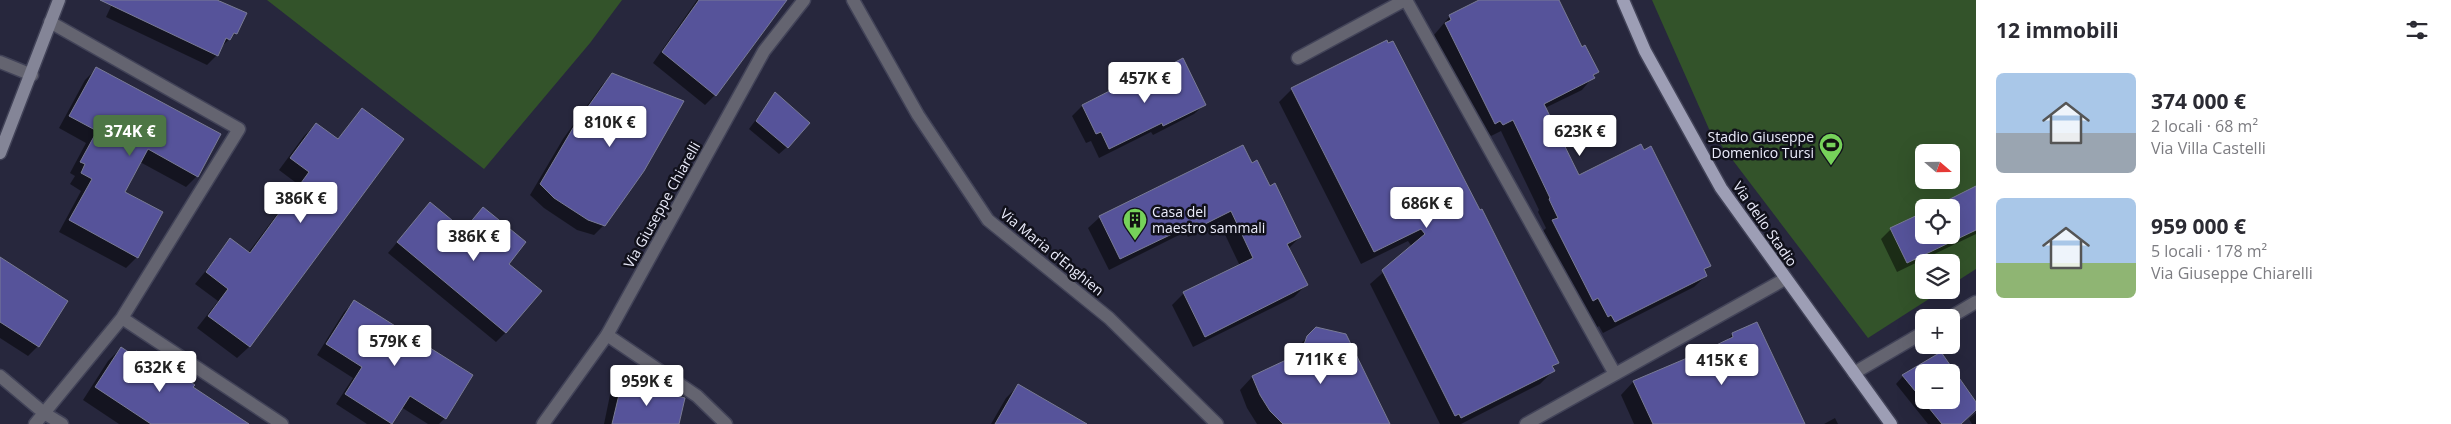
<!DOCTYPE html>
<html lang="it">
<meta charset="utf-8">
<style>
body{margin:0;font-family:"Open Sans",sans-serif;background:#f2f2f3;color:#2b2b33;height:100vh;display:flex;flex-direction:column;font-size:19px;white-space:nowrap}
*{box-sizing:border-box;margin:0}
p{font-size:16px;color:#7c7c81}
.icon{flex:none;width:28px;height:28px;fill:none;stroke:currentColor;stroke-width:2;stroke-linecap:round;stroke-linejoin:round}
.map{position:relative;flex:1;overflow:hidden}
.details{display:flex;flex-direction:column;background:#fff;width:475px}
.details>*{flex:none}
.needle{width:32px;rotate:110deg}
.fabs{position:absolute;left:1915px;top:144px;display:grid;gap:10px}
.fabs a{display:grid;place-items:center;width:45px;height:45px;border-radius:8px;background:#fff;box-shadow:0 5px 20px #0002;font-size:25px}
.price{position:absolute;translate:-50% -42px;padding:0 11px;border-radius:5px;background:#fff;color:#222;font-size:16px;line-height:32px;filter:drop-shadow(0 1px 2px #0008)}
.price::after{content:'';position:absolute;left:50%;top:30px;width:15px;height:11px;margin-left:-8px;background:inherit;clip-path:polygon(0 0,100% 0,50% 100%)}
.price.active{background:#4d7645;color:#fff}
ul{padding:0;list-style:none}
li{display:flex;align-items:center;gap:15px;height:125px;padding:0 20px}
li span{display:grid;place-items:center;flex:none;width:140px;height:100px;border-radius:8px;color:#555}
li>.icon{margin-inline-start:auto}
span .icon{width:60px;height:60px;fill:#fffc;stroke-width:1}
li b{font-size:21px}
h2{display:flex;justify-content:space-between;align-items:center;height:60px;padding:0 20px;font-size:21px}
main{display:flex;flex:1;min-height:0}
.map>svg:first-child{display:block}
.green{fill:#33532a;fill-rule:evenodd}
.shadow{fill:#0007;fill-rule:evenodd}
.building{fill:#56539a;stroke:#797b95;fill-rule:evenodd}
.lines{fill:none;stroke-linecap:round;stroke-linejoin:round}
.lane-casing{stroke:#424358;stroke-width:15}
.street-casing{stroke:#424358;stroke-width:15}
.secondary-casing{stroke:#424358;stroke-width:15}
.primary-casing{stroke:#424358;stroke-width:15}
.lane{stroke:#646470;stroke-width:12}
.street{stroke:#646470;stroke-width:12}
.secondary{stroke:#848597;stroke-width:12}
.primary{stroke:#9d9eb5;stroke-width:12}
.labels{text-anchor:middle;stroke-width:5;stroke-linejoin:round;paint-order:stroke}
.poi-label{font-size:14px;fill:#ebecfb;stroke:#11111b;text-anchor:end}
.street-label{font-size:14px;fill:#ebecfb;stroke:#11111b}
</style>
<main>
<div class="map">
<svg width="1976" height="424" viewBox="0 0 1976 424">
<rect width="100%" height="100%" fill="#27273d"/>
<path class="green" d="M 267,0 L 622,0 L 590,43 L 484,169 Z
M 1652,0 L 1976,0 L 1976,269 L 1951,285 L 1951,262 L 1924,262 L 1924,290 L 1943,290 L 1868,338 L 1709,129 ZM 1924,152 L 1951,152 L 1951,180 L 1924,180 ZM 1924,208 L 1951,208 L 1951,235 L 1924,235 Z"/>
<path class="shadow" d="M 114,0 L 220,0 L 219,2 L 236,33 L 220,48 L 217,55 L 207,65 L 106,17 Z
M 697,0 L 785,0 L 715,95 L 705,105 L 653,63 Z
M 1482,0 L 1559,0 L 1582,48 L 1597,72 L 1582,90 L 1545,108 L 1578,177 L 1709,265 L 1704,271 L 1706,276 L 1694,287 L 1603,333 L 1599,326 L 1596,328 L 1586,309 L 1581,312 L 1541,233 L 1546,228 L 1538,212 L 1539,210 L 1501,131 L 1491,136 L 1488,132 L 1483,134 L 1434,35 L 1450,16 Z
M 97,68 L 197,176 L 186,187 L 140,162 L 124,192 L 137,257 L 126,268 L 59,232 L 81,191 L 70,184 L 75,176 L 70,173 L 86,143 L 59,128 L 85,80 Z
M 612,75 L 604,225 L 594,235 L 577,230 L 544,208 L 530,195 L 563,139 L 602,85 Z
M 1147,78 L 1205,104 L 1194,114 L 1153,135 L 1151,132 L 1099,158 L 1091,141 L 1086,143 L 1072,116 L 1082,106 Z
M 1292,89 L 1557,362 L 1552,368 L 1553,371 L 1540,384 L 1461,424 L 1440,424 L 1370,284 L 1412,247 L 1408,241 L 1361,264 L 1279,102 Z
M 775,94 L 787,147 L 779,154 L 749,129 Z
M 362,110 L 402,139 L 249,347 L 237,358 L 197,328 L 218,301 L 195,284 L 231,240 L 248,253 L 299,185 L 279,170 L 304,136 L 316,124 L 337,140 Z
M 1251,165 L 1269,188 L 1300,237 L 1288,249 L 1306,285 L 1294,297 L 1193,347 L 1172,305 L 1184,293 L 1240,266 L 1219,222 L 1188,237 L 1185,232 L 1109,270 L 1088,228 L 1100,217 Z
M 1976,188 L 1976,234 L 1897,272 L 1881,239 L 1891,229 L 1924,235 L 1951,235 Z
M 430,204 L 463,230 L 483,208 L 507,264 L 506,332 L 496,342 L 388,253 Z
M 0,258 L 38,346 L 28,356 L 0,338 Z
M 354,302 L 445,418 L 439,424 L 428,424 L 401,407 L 390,424 L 367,424 L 336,404 L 353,378 L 317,355 L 344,312 Z
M 1317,328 L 1388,424 L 1257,424 L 1247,408 L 1240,390 L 1252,377 L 1291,359 L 1294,350 Z
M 1732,335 L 1804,424 L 1634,424 L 1621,395 L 1633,382 L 1725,342 Z
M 121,348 L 191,388 L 247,424 L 119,424 L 83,400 L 108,361 Z
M 1941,354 L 1976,404 L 1976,411 L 1960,424 L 1928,424 L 1896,384 L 1903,376 ZM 1924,372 L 1951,372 L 1951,400 L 1924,400 Z
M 622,383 L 678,424 L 604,424 L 610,395 Z
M 1019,385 L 1062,424 L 991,424 L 1006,398 Z
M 1976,413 L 1976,424 L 1972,424 L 1969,419 Z
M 1835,418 L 1838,424 L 1824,424 Z"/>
<path class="building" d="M 100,0 L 217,0 L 247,13 L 237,34 L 234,33 L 230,40 L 226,38 L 218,56 Z
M 699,0 L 787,0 L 716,96 L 662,52 Z
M 1479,0 L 1559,0 L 1582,47 L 1585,45 L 1599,72 L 1593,75 L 1595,78 L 1544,104 L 1579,175 L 1641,144 L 1644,150 L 1651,146 L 1711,266 L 1704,269 L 1707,276 L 1615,322 L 1611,315 L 1608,317 L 1598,298 L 1593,301 L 1552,220 L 1558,218 L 1549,199 L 1550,198 L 1513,120 L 1503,125 L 1500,121 L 1495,124 L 1445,23 L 1451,20 L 1449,15 Z
M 1387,40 L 1388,43 L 1393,41 L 1480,210 L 1482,209 L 1559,363 L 1552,366 L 1555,371 L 1461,418 L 1459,414 L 1455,416 L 1382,270 L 1425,234 L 1421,229 L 1374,252 L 1291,88 Z
M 1183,58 L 1206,105 L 1163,126 L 1162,123 L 1109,149 L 1101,132 L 1096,134 L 1082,105 L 1145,73 L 1147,77 Z
M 96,67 L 221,134 L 198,177 L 148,149 L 125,192 L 163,212 L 138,258 L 69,220 L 92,179 L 81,173 L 85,164 L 80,162 L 97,131 L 69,116 Z
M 612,73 L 684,101 L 644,171 L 605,226 L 588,220 L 554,198 L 540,184 L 573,128 Z
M 775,92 L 810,123 L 788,148 L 756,121 Z
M 362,108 L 404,139 L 250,347 L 208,316 L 228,289 L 206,272 L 230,238 L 250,253 L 309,172 L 290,158 L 316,123 L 338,139 Z
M 1243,145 L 1252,163 L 1257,160 L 1270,186 L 1275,183 L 1301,237 L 1287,244 L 1308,285 L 1205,337 L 1183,292 L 1253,258 L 1231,211 L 1199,227 L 1197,222 L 1120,259 L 1099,216 Z
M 1976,186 L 1976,230 L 1907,263 L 1890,228 L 1924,212 L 1924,235 L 1951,235 L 1951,208 L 1932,208 Z
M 430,202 L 464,230 L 483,207 L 526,242 L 509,264 L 542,291 L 506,333 L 397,242 Z
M 0,257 L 68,301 L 39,347 L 0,322 Z
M 354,300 L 473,375 L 446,419 L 410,396 L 392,424 L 345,394 L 362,367 L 326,344 Z
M 1757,322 L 1805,424 L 1653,424 L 1633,381 L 1706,350 L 1733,337 L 1732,333 Z
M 1316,327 L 1346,334 L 1390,424 L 1283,424 L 1270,411 L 1260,395 L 1252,376 L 1301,353 L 1307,336 Z
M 121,347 L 133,355 L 136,351 L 152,361 L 154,358 L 195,385 L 193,387 L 249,424 L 151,424 L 95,387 Z
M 1941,352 L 1976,402 L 1976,410 L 1961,424 L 1942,424 L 1902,375 ZM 1924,372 L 1951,372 L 1951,400 L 1924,400 Z
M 622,382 L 685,398 L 679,424 L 612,424 Z
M 1018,384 L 1087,424 L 995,424 Z"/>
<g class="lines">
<defs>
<path id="lane" d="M 607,335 L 697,396 L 726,424"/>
<path id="street" d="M 853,0 L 918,115 L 988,220 L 1109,318 L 1217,424
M 1406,0 L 1615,374
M 1298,58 L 1405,0
M 0,62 L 32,75
M 122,318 L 282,424
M 1949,318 L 1976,302
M 1854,373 L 1924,332
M 0,376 L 44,413 L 62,424
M 35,424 L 122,318 L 239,129 L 50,22
M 543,424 L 607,335 L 764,51 L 804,0
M 1526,424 L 1785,279"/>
<path id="secondary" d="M 0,153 L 59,0"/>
<path id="primary" d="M 1623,0 L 1645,51 L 1721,188 L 1891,424"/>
</defs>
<use href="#lane" class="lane-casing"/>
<use href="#street" class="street-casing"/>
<use href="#secondary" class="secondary-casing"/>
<use href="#primary" class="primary-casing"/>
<use href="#lane" class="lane"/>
<use href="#street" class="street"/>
<use href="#secondary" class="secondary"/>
<use href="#primary" class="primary"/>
</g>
<defs>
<symbol id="stadium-pin" viewBox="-11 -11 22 30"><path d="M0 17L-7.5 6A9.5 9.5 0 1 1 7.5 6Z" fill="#76d25a" stroke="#11111b"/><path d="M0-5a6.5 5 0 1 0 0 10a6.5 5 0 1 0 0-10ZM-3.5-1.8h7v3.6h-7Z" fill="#111"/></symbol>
<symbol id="building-pin" viewBox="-11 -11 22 30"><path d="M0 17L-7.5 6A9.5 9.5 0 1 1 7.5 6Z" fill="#76d25a" stroke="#11111b"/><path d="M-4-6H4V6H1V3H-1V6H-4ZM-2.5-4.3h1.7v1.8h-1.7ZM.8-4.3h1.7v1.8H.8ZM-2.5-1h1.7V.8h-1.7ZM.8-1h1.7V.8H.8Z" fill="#111"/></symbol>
</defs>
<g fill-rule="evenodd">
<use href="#stadium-pin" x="1817" y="131" width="28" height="38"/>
<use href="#building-pin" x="1121" y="206" width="28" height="38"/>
</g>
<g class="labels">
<g class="poi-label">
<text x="1814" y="142">Stadio Giuseppe<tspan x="1814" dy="16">Domenico Tursi</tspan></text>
<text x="1152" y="217" text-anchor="start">Casa del<tspan x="1152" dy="16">maestro sammali</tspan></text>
</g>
<g class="street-label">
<text transform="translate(662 205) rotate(-61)" y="5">Via Giuseppe Chiarelli</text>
<text transform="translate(1765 224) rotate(55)" y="5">Via dello Stadio</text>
<text transform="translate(1052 252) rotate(39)" y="5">Via Maria d'Enghien</text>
</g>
</g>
</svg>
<div class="fabs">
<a><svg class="needle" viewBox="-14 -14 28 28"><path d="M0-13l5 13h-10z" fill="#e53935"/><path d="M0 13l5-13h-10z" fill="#7c7c81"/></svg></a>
<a><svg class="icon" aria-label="locate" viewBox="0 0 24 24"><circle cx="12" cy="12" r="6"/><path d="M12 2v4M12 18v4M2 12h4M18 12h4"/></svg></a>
<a><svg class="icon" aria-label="layers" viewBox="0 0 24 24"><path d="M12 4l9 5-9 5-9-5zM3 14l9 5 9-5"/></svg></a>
<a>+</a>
<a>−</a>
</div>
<b class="price" style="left:1145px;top:104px">457K €</b>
<b class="price" style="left:610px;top:148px">810K €</b>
<b class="price active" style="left:130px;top:157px">374K €</b>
<b class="price" style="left:1580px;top:157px">623K €</b>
<b class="price" style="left:301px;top:224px">386K €</b>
<b class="price" style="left:1427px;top:229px">686K €</b>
<b class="price" style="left:474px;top:262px">386K €</b>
<b class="price" style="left:395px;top:367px">579K €</b>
<b class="price" style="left:1321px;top:385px">711K €</b>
<b class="price" style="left:1722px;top:386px">415K €</b>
<b class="price" style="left:160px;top:393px">632K €</b>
<b class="price" style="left:647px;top:407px">959K €</b>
</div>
<section class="details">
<h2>12 immobili<svg class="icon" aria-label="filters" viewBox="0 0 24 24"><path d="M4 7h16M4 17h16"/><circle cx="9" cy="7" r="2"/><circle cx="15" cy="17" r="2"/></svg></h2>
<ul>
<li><span style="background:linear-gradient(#a9c7e8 60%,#9aa5b1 0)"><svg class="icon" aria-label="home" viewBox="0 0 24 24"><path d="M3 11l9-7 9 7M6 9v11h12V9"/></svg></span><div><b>374 000 €</b><p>2 locali · 68 m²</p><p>Via Villa Castelli</p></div></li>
<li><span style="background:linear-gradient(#a9c7e8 65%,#8fb573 0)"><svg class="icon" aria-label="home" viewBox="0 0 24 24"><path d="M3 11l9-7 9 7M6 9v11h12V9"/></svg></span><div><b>959 000 €</b><p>5 locali · 178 m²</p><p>Via Giuseppe Chiarelli</p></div></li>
</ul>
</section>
</main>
